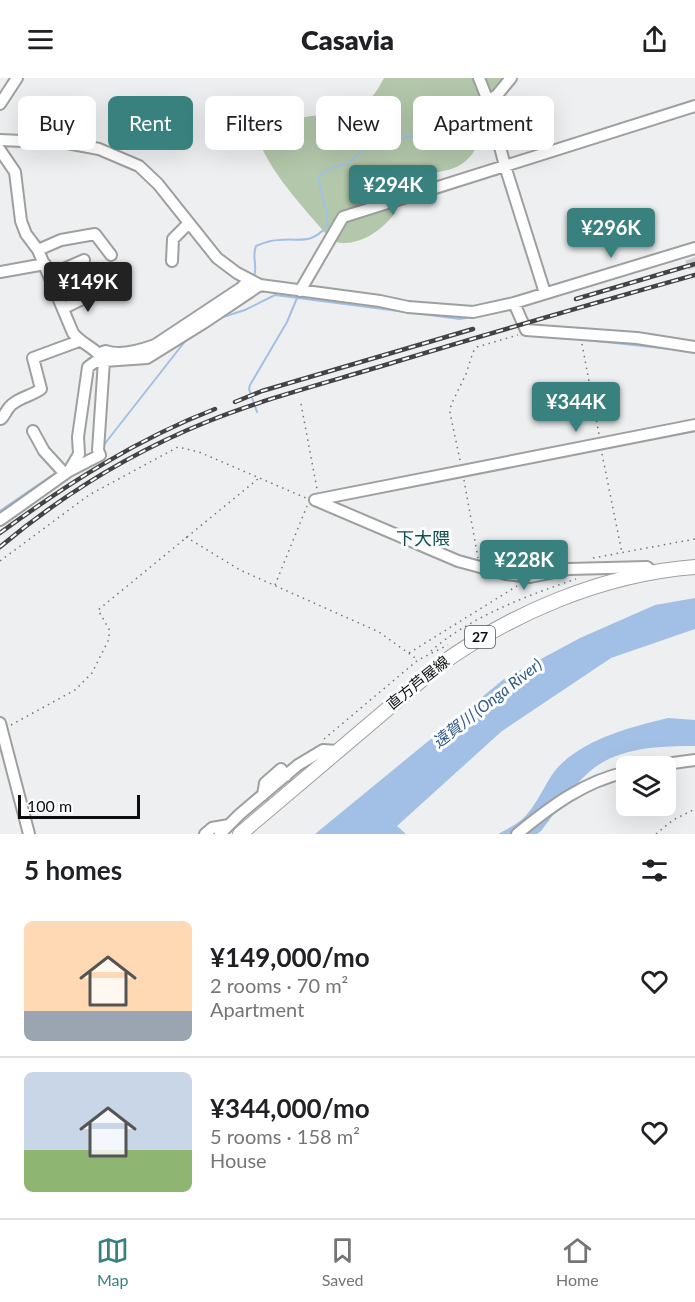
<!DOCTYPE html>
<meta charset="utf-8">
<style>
body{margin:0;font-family:Lato,"Noto Sans JP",sans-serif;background:#f6f6f6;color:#202124;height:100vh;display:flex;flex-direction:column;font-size:22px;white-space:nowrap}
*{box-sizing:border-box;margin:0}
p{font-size:20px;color:#757577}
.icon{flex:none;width:33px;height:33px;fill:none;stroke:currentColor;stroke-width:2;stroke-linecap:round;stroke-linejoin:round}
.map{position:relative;height:756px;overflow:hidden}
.sheet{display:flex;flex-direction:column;background:#fff;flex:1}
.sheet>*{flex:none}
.hud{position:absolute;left:18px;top:18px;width:660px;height:54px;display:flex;gap:12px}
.controls{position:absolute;left:616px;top:678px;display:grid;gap:12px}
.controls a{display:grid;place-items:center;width:60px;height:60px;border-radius:9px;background:#fff;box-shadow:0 6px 24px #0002;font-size:30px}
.scale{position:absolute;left:18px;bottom:15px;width:122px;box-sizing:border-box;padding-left:6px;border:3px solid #0e0e0e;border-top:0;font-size:16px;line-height:21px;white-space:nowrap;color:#0e0e0e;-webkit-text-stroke:4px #fcfdfe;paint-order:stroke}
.price{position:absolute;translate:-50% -51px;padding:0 14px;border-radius:6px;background:#39817e;color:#fff;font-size:20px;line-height:39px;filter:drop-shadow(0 2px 3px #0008)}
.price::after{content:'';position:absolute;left:50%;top:36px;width:18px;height:14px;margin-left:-9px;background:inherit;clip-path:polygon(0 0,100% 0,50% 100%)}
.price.selected{background:#222;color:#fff}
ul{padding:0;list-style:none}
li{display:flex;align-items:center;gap:18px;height:150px;padding:0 24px}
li+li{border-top:2px solid #e0e0e0}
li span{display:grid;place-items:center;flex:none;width:168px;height:120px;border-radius:9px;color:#555}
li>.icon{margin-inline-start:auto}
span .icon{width:72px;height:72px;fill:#fffc;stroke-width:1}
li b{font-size:26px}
h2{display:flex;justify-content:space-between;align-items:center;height:72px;padding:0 24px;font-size:26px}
.chip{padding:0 21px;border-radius:9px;background:#fff;box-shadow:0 6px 24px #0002;font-size:21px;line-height:54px}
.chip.selected{background:#39817e;color:#fff}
header{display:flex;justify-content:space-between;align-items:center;height:78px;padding:0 24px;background:#fff;font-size:27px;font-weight:800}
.tab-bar{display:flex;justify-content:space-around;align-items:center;height:84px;border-top:2px solid #e0e0e0;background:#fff;font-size:16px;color:#757577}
.tab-bar a{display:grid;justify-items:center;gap:3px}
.tab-bar .selected{color:#39817e}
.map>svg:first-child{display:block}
.green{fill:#b3c8ab}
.water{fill:#a2c0e5}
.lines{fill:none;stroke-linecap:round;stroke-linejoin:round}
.stream{stroke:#a2c0e5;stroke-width:2}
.minor-tunnel{stroke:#cccdce;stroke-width:10;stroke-dasharray:10 5;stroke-linecap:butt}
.minor-casing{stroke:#9e9f9f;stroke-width:14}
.major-casing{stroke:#9e9f9f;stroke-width:16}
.path{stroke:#757576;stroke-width:1.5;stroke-dasharray:1.5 4.5;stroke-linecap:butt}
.minor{stroke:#fff;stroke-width:10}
.major{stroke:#fff;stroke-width:14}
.rail-casing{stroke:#434344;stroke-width:4.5}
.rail{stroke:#fcfdfe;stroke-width:2;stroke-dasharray:7;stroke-linecap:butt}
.labels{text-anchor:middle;stroke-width:6;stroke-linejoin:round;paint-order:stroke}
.shield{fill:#fcfdfe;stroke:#555656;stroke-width:1.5}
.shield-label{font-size:14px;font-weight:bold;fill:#0e0e0e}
.street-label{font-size:15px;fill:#0e0e0e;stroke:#fcfdfe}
.water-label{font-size:16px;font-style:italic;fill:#315989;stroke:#fcfdfe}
.quarter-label{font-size:18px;fill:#104e4b;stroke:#fcfdfe}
</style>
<header><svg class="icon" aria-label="menu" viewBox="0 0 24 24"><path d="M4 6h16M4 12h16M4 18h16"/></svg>Casavia<svg class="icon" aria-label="share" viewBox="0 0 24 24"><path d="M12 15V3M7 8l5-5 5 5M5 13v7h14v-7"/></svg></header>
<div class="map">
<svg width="695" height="756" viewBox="0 0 695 756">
<rect width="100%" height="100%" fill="#eeeff0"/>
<path class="green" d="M 384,0 L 505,0 C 498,13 487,27 483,40 C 480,52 481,64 473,75 C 455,98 441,89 421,100 C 415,103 404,112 401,118 C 397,123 398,130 395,135 C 381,154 355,171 332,163 C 306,132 275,101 259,64 C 277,29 335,44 363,26 C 374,19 378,11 384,0 Z"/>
<path class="water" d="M 695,520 L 695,551 L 611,580 L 502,653 L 397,748 L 406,756 L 315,756 L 504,601 L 580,560 L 655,527 Z
M 668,640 L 695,642 L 695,668 C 659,668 616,669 588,695 C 570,711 556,734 541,753 L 537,756 L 498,756 C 509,750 520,745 528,735 C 541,720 547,699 562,685 C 591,659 631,649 668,640 Z"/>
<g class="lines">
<path class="stream" d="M 253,201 C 259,190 251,179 256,168 C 263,165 271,162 279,162 C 300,160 311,167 327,148 C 330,130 318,116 319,98 L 330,90 L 347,86 L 378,60 L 397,62 L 414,57 L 427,49 L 452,27 L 481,18
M 587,262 L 680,272
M 86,286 L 88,281 L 95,278
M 257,334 L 249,311 L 250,307 L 287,244 L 297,220
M 103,368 L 186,262 L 223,239 L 245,232 L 275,217 L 460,241 L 488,236
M 0,433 L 57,394"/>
<path class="minor-tunnel" d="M 690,181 L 695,196"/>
<defs>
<path id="minor" d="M 479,0 L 488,23 L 505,88 L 545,215
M 488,23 L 497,17 L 511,0
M 0,26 L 17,0
M 0,62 L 67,65 L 99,71 L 139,88 L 158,106 L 217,180 L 237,195 L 260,207 L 380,223 L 408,229 L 473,234 L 514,225 L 695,170
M 0,72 L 15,94 L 21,143 L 26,156 L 38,172 L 73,255 C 82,267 97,270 104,283 L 147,280 L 205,244 L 260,207
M 38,172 L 61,162 L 95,156 L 111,177
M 172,183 L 173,161 L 189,145
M 0,194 L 45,186
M 50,197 L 84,182
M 300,213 L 343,139 L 695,28
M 514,225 L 526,252 L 637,260 L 695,269
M 64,230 L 99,213
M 100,275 L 106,273 C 120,278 141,272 155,267 L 241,210 L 249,202
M 1,341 C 6,336 7,329 14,325 C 22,319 33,317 41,311 L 33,280 L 79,263
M 33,353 L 44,373 L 65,396
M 315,422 L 695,347
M 315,422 L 458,483 L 506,496 L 530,499 L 569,491 L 647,489 L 654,495
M 0,442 L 69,393 L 100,377 L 98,372 L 104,283 L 95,284 L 88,289 L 78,359 L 79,376 L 69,393
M 0,645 L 29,756
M 651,688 L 695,682
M 263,717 L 265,705 L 281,691 L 286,698
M 205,756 L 212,750 L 229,747
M 220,756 L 240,736 L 298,687 L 323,672 L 337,673
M 517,756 C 550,729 584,703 627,694"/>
<path id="major" d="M 240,756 L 437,589 C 511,535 603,496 695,489"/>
</defs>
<use href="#minor" class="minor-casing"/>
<use href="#major" class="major-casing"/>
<path class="path" d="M 582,266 L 599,356
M 301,326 L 317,411
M 602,376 L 622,475
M 460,382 L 450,335 L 451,327 L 466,296 L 473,274 L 477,269 L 518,257
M 464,402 L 478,480
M 186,459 L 240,492 L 379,554 L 418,582
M 593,480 L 695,461
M 0,483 L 89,417 L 178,369 L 199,374 L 306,420
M 275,507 L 307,428
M 431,573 C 468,540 528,517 576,501
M 409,575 L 517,508
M 11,647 L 75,612 L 92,595 L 109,561 L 109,551 L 98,532 L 259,400
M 324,661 L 418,582 L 448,567
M 656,756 L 673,742 L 695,731"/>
<use href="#minor" class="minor"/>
<use href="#major" class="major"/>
<defs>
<path id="rail" d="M 576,221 L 695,186
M 235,324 L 262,313 L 473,251
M 0,455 C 67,406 137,361 215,331
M 0,469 C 62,417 134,373 209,343 C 269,319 333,303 395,284 C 494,254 595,225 695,197"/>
</defs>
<use href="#rail" class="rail-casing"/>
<use href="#rail" class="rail"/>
</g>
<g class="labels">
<rect class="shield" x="465" y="548" width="30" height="22" rx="4.5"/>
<g class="shield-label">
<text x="480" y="564">27</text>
</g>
<g class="street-label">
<text transform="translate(418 605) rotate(-39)" y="5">直方芦屋線</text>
</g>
<g class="water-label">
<text transform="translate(487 625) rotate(-38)" y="6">遠賀川 (Onga River)</text>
</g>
<g class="quarter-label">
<text x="423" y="467">下大隈</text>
</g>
</g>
</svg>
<div class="controls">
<a><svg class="icon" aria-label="layers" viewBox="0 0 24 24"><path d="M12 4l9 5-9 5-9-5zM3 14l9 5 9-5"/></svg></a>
</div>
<div class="scale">100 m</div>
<b class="price" style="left:393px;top:138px">¥294K</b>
<b class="price" style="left:611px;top:181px">¥296K</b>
<b class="price selected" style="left:88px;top:235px">¥149K</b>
<b class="price" style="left:576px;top:355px">¥344K</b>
<b class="price" style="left:524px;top:513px">¥228K</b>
<div class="hud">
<a class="chip">Buy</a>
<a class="chip selected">Rent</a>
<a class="chip">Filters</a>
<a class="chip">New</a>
<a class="chip">Apartment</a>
</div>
</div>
<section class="sheet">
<h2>5 homes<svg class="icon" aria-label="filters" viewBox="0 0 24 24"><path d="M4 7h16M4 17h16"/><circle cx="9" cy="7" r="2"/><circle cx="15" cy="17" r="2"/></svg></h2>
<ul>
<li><span style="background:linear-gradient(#ffd9b3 75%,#9aa5b1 0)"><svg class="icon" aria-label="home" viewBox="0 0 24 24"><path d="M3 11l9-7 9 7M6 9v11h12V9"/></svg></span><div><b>¥149,000/mo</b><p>2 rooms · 70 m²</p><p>Apartment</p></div><svg class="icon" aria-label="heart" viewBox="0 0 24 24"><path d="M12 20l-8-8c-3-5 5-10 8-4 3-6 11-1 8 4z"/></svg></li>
<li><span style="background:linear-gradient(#c9d6e8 65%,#8fb573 0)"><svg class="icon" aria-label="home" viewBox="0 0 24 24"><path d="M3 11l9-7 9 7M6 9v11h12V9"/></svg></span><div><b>¥344,000/mo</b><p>5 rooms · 158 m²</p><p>House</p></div><svg class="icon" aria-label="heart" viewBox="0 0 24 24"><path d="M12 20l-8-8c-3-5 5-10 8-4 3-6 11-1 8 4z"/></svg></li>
</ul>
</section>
<nav class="tab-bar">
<a class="selected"><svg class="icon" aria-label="map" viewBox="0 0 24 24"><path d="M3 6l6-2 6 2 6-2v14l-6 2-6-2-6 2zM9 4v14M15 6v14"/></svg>Map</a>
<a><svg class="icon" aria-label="saved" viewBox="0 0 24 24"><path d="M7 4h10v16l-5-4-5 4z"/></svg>Saved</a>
<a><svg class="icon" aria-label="home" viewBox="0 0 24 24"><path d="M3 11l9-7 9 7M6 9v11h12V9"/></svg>Home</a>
</nav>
